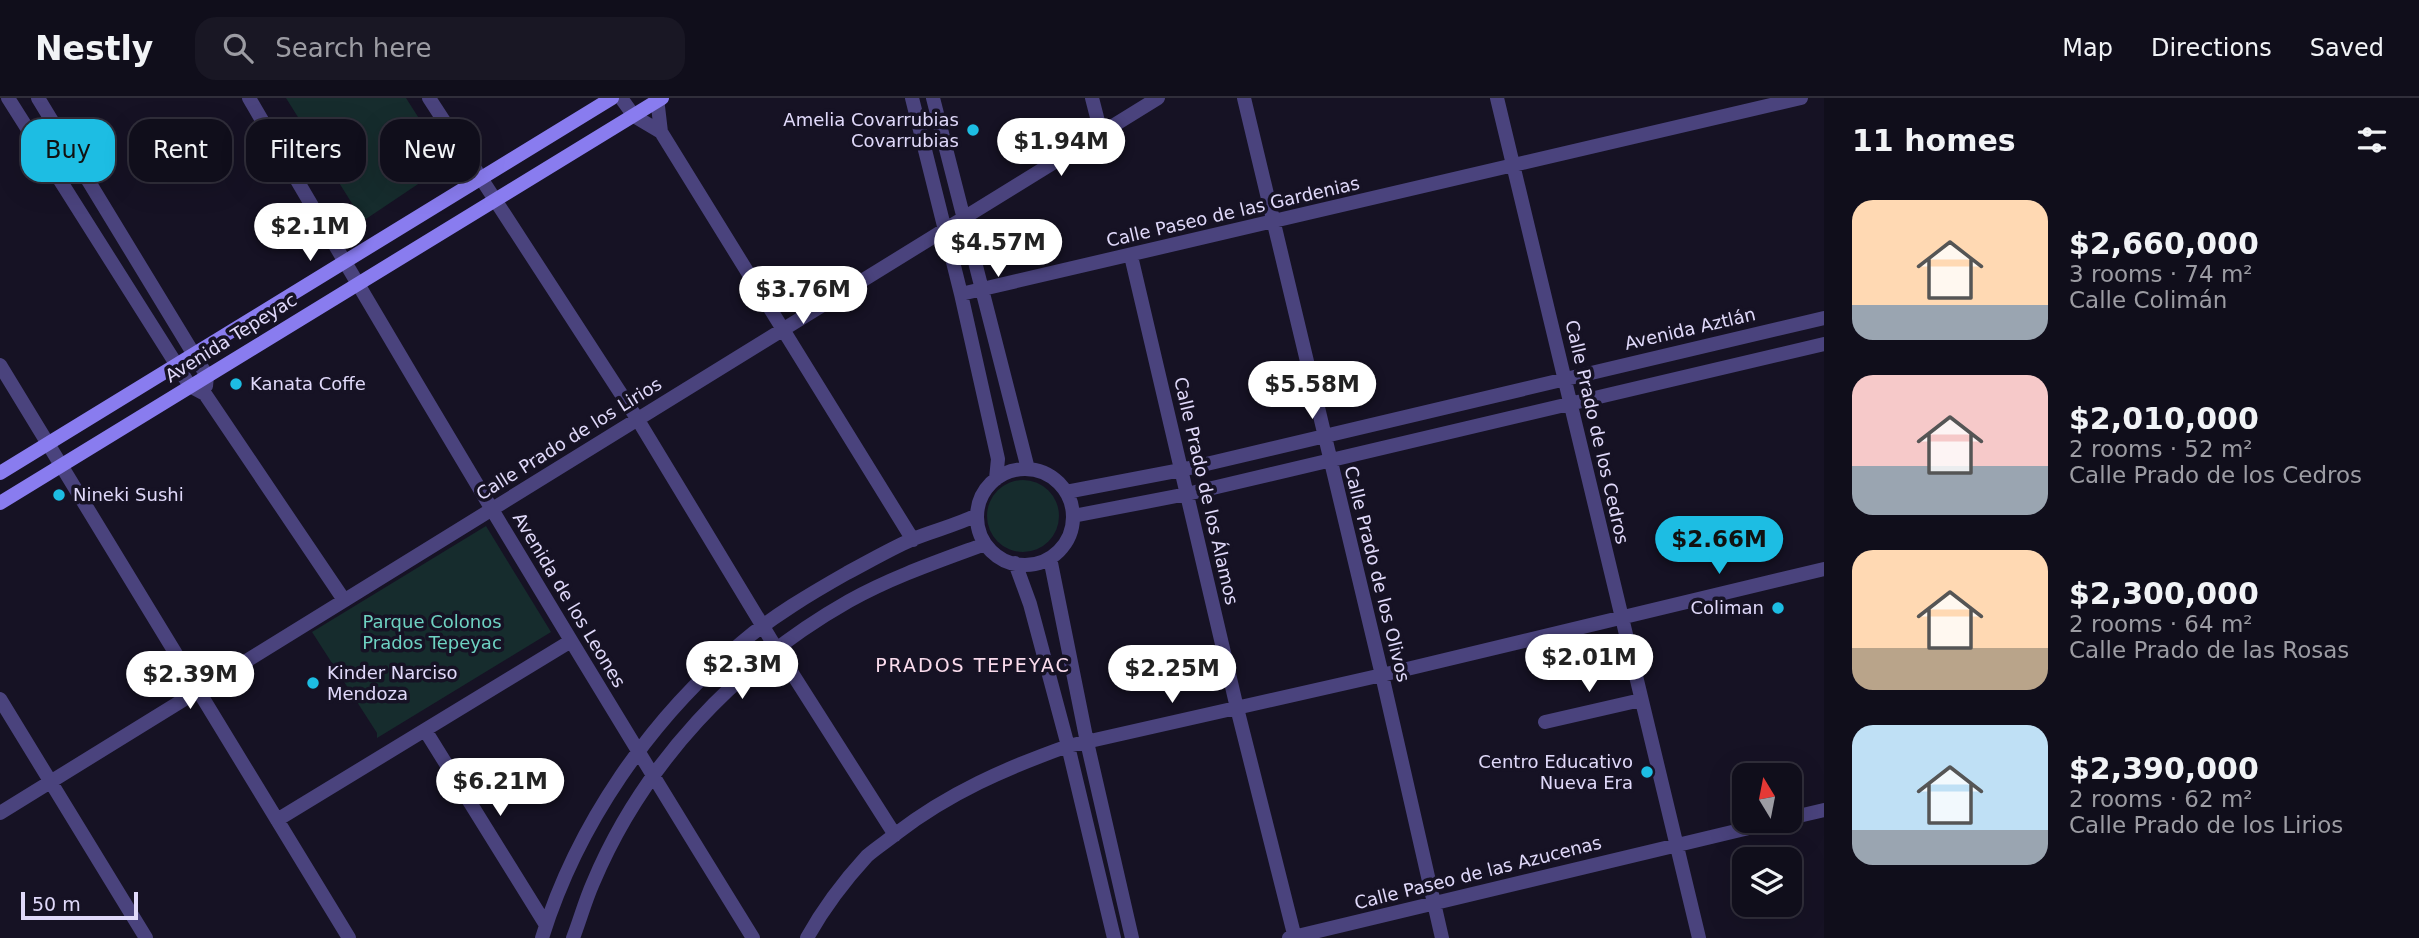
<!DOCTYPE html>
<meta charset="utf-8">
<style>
body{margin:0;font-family:"DejaVu Sans",sans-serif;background:#191724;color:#f1f3f6;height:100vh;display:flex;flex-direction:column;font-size:26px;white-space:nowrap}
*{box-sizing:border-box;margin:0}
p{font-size:23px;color:#9c9ca3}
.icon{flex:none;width:38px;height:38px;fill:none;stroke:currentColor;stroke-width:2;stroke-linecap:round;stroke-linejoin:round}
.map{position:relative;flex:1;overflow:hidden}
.drawer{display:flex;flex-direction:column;background:#100e1b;width:595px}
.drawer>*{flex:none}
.hud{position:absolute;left:21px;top:21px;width:665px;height:63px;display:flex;gap:14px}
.needle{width:46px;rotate:350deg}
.controls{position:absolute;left:1732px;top:665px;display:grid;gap:14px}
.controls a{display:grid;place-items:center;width:70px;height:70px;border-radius:14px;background:#100e1b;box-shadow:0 7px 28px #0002,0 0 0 2px #302e3a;font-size:35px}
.scale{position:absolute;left:21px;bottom:18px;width:117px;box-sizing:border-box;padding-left:7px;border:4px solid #e0d9fa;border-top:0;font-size:19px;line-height:24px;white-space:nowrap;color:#e0d9fa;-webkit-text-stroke:5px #161224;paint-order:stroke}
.price{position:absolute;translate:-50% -60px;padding:0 16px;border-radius:24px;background:#fff;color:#222;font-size:23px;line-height:46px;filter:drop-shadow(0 2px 4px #0008)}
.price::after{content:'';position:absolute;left:50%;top:42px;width:21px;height:16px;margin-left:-10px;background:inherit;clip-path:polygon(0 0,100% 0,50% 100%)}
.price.current{background:#1dbde3;color:#111}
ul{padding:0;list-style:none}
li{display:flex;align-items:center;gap:21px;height:175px;padding:0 28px}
li span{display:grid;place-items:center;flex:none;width:196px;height:140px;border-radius:21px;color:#555}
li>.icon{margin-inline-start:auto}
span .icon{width:84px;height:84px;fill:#fffc;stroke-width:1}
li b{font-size:30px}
h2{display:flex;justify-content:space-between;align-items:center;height:84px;padding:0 28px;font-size:30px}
.tag{padding:0 24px;border-radius:21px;background:#100e1b;box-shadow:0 7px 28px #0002,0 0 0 2px #302e3a;font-size:24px;line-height:63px}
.tag.current{background:#1dbde3;color:#111}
header{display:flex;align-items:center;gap:42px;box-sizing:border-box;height:98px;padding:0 35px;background:#100e1b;border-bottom:2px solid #302e3a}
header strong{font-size:33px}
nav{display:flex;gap:38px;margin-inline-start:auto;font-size:24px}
.search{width:490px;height:63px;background:#191724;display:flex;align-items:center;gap:18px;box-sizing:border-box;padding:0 24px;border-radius:21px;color:#9c9ca3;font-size:26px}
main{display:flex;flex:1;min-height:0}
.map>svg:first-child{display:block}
.green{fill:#162c2d}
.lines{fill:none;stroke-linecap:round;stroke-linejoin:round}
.street{stroke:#4a437d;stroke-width:14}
.secondary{stroke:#897cef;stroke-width:14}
.poi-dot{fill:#1dbde3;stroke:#161224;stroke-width:2.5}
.labels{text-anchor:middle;stroke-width:7;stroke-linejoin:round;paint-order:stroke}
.poi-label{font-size:18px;fill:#e0d9fa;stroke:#161224;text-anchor:end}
.street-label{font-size:18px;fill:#e0d9fa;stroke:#161224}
.park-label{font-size:18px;fill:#6ed2c2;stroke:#161224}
.neighbourhood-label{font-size:19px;letter-spacing:2px;fill:#fadbec;stroke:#161224}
</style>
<header>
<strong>Nestly</strong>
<div class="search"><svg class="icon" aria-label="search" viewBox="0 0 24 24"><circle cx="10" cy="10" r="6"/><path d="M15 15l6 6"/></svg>Search here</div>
<nav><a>Map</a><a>Directions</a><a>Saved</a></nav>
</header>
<main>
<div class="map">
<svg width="1824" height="840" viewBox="0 0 1824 840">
<rect width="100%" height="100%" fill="#161224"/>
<path class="green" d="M 286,0 L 406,0 L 448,66 L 363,123 Z
M987 418a36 36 0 1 1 72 0a36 36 0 1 1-72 0Z
M 486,428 L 551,534 L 377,640 L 377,635 L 312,534 Z"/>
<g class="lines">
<path class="street" d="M 8,0 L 190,288 L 205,296 L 344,502
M 38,0 L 207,278 L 206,288
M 249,0 C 413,282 581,562 753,840
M 429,0 L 638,322 L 776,550 L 895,737
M 621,0 L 634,18 L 661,34 L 913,442
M 657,0 L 661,34
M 912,0 L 961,196 L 998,361 L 996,381
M 933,0 L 1028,371
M 1092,0 L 1101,35
M 1244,0 L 1382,577 L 1442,840
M 1497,0 L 1699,840
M 1131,158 L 1237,610 L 1295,840
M 961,196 L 1801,0
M 0,267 L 349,840
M977 419a48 48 0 1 1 96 0a48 48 0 1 1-96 0Z
M 1066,394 L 1181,372 L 1824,220
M 1073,418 L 1187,396 L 1824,246
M 1050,460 L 1087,644 L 1132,840
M 1015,465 L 1030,506 L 1068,648 L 1114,840
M 0,601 L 146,840
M 1545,624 L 1641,602
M 425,632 L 546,827
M 0,715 L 1158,0
M 1790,720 L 1824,712
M 277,722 L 571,543
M 542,840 C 577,727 650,621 741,545 C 773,518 810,496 847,475 C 868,464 890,451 913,441 C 935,432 954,428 977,417
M 573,840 C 580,822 585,803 593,785 C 643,666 736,567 849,503 C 892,479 939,463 985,446
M 807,840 C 823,811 845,782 867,758 C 876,750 887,743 897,735 C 949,695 1006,670 1068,648 L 1382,577 L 1824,471
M 1289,840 L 1778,723"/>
<path class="secondary" d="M 0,375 L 612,0
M 0,405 L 662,0"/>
</g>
<g class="poi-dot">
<circle cx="973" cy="32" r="7"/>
<circle cx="236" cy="286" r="7"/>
<circle cx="59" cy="397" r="7"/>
<circle cx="1778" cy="510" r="7"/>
<circle cx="313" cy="585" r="7"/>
<circle cx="1647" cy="674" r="7"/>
</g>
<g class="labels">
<g class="poi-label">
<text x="959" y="28">Amelia Covarrubias<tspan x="959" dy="21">Covarrubias</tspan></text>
<text x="250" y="292" text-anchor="start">Kanata Coffe</text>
<text x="73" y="403" text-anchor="start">Nineki Sushi</text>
<text x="1764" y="516">Coliman</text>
<text x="327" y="581" text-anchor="start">Kinder Narciso<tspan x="327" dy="21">Mendoza</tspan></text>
<text x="1633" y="670">Centro Educativo<tspan x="1633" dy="21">Nueva Era</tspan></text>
</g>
<g class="street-label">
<text transform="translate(1233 114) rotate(-13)" y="6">Calle Paseo de las Gardenias</text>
<text transform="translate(1690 231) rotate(-13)" y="6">Avenida Aztlán</text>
<text transform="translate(231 240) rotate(-32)" y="6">Avenida Tepeyac</text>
<text transform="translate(1597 334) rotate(77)" y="6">Calle Prado de los Cedros</text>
<text transform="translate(569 341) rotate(-32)" y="6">Calle Prado de los Lirios</text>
<text transform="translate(1206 393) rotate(77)" y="6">Calle Prado de los Álamos</text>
<text transform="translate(1377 476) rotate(76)" y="6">Calle Prado de los Olivos</text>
<text transform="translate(569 502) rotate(59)" y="6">Avenida de los Leones</text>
<text transform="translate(1478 775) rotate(-14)" y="6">Calle Paseo de las Azucenas</text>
</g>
<g class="park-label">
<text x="432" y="530">Parque Colonos<tspan x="432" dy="21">Prados Tepeyac</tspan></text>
</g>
<g class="neighbourhood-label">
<text x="973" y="574">PRADOS TEPEYAC</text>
</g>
</g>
</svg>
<div class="controls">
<a><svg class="needle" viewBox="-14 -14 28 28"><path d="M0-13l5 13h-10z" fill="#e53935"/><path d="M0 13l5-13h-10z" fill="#9c9ca3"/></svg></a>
<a><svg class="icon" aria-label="layers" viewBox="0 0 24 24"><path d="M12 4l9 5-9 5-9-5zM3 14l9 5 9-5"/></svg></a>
</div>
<div class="scale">50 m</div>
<b class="price" style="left:1061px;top:80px">$1.94M</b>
<b class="price" style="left:310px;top:165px">$2.1M</b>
<b class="price" style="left:998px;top:181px">$4.57M</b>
<b class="price" style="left:803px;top:228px">$3.76M</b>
<b class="price" style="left:1312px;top:323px">$5.58M</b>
<b class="price current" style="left:1719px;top:478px">$2.66M</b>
<b class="price" style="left:1589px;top:596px">$2.01M</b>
<b class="price" style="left:742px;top:603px">$2.3M</b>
<b class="price" style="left:1172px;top:607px">$2.25M</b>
<b class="price" style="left:190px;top:613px">$2.39M</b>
<b class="price" style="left:500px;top:720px">$6.21M</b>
<div class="hud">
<a class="tag current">Buy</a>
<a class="tag">Rent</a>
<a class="tag">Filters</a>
<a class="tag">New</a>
</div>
</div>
<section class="drawer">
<h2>11 homes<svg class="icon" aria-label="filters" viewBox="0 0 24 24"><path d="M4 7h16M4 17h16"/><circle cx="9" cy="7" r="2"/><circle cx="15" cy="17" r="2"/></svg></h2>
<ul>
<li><span style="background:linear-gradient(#ffd9b3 75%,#9aa5b1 0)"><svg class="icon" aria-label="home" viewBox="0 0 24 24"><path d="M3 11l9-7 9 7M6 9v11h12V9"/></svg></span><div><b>$2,660,000</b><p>3 rooms · 74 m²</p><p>Calle Colimán</p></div></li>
<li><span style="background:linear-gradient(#f6c9c9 65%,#9aa5b1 0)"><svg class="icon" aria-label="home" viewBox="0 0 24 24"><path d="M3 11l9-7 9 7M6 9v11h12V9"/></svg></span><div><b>$2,010,000</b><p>2 rooms · 52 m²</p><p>Calle Prado de los Cedros</p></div></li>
<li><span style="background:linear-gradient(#ffd9b3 70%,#b9a48a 0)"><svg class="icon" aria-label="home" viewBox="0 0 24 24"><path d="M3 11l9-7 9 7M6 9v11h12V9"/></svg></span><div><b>$2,300,000</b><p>2 rooms · 64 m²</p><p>Calle Prado de las Rosas</p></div></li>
<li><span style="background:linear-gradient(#bfe0f5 75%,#9aa5b1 0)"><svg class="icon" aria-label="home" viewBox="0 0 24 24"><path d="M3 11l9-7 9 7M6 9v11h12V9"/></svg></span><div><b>$2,390,000</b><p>2 rooms · 62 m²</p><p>Calle Prado de los Lirios</p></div></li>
</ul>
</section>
</main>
